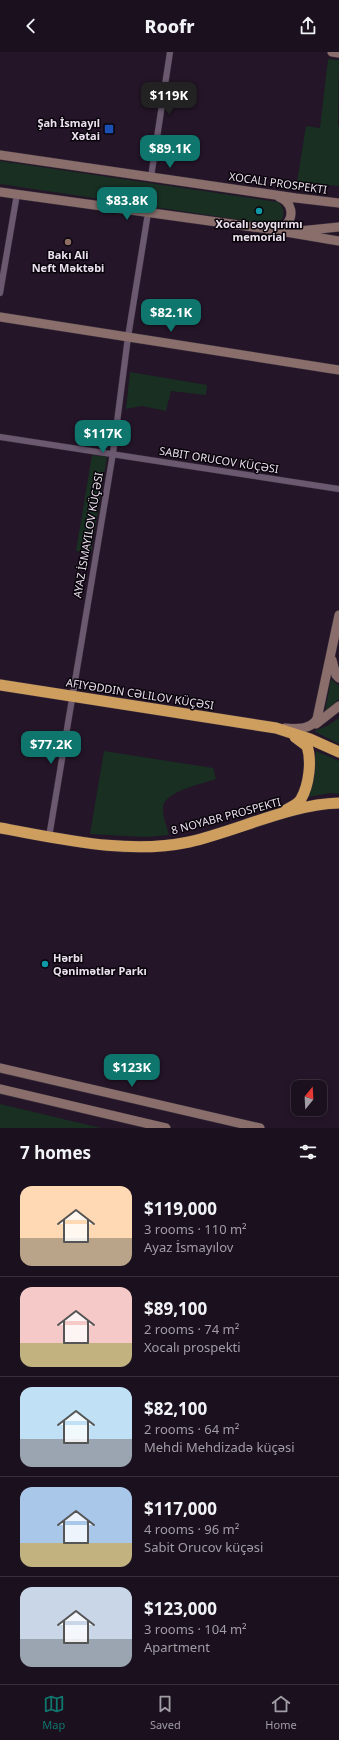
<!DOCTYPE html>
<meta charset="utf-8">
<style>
body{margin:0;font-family:"Noto Sans",sans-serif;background:#241927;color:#f1f3f6;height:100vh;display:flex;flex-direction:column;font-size:15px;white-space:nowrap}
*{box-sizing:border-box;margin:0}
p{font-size:13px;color:#a09da4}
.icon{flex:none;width:22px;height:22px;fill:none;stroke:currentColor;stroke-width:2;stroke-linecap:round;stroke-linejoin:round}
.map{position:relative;height:1076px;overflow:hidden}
.drawer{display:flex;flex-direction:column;background:#1b101e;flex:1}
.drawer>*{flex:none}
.needle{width:26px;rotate:18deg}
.buttons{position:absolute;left:291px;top:1028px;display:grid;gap:8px}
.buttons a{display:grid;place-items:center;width:36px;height:36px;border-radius:8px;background:#1b101e;box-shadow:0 2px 6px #0003,0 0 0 1px #39303c;font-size:20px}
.price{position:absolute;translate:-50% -34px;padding:0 9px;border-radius:8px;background:#0f766e;color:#fff;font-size:13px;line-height:26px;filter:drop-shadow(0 1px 2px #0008)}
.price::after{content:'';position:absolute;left:50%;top:24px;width:12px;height:9px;margin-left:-6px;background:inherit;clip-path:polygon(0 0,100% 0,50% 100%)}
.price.active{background:#222;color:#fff}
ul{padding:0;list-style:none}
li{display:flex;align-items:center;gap:12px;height:100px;padding:0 20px}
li+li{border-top:1px solid #39303c}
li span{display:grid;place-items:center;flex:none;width:112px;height:80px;border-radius:12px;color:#555}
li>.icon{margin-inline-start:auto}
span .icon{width:48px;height:48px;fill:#fffc;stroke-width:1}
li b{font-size:17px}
h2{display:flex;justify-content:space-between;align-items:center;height:48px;padding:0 20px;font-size:17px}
header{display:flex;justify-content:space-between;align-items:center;height:52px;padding:0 20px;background:#1b101e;font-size:18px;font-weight:800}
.tabs{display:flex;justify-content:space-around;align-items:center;height:56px;border-top:1px solid #39303c;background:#1b101e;font-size:11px;color:#a09da4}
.tabs a{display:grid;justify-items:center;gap:2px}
.tabs .active{color:#0f766e}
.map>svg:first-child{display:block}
.green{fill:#182f22}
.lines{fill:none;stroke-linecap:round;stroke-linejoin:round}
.street-casing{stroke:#392f3c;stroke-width:7}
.secondary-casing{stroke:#392f3c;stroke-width:10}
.highway-casing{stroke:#392f3c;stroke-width:12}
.street{stroke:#6b5970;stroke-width:6}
.secondary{stroke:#896e6b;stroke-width:9}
.highway{stroke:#ce9e5f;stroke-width:11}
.transit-dot{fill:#1a4fb4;stroke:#09040b;stroke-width:1.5}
.culture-dot{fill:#0f9aa8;stroke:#09040b;stroke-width:1.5}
.education-dot{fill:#8d6e63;stroke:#09040b;stroke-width:1.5}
.labels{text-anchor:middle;stroke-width:3;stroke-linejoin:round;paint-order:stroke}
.poi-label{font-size:11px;font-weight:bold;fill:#ebe1ee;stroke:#09040b}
.street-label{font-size:11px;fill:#ebe1ee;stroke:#09040b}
</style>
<header><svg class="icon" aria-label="back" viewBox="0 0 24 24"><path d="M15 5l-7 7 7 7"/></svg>Roofr<svg class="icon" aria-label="share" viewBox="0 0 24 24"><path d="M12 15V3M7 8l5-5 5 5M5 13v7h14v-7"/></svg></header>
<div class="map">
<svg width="339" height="1076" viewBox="0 0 339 1076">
<rect width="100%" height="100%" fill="#241528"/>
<path class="green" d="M 328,7 L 339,8 L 338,74 L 339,74 L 339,134 L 297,130 L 306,74 L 320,76 Z
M 0,109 L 278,150 L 281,153 C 286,162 284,168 274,173 L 0,132 Z
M 130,320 L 207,333 L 206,343 L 171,339 L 166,359 L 142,354 L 126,357 Z
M 92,403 L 107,405 L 91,501 L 76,499 Z
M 331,627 L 339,634 L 339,647 L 325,660 Z
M 339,666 L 339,692 L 314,679 L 327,674 Z
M 104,699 L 213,716 L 216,727 C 202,732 165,739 163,755 C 162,763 167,775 169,783 L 145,785 L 90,782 Z
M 316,699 L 339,709 L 339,742 L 331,741 L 308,745 Z
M 0,1052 L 101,1076 L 0,1076 Z"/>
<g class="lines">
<defs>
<path id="street" d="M 151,125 L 170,0
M 0,241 L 17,142
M 0,385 L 339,437
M 49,785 L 113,401 L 128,285 L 148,161"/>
<path id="secondary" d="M 332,0 L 339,1
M 0,103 L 296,146 L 339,151
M 0,140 L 268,177 L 339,189
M 275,177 L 285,174 C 295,164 292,150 279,145
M 299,179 L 339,175
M 0,265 L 339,318
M 332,608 L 336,623 L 339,626
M 316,672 L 339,654
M 285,676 C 297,677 310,678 317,667 L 339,563
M 0,1016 L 260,1076
M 0,1037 L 166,1076"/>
<path id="highway" d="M 0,633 L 276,676 L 310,687 L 339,700
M 286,758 C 291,755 298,752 301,747 C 309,733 312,709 307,694 L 295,685
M 0,776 C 62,787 127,803 189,790 C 237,779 291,752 339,751"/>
</defs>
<use href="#street" class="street-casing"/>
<use href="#secondary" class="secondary-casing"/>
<use href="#highway" class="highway-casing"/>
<use href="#street" class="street"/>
<use href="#secondary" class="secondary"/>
<use href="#highway" class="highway"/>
</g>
<rect class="transit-dot" x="104" y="72" width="10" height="10" rx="2"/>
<g class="culture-dot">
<circle cx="259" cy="159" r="4"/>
<circle cx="45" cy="912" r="4"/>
</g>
<circle class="education-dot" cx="68" cy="190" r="4"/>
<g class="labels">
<g class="poi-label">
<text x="100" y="75" text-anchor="end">Şah İsmayıl<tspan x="100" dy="13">Xətai</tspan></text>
<text x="259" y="176">Xocalı soyqırımı<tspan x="259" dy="13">memorial</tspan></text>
<text x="68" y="207">Bakı Ali<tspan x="68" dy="13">Neft Məktəbi</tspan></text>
<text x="53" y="910" text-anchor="start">Hərbi<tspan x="53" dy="13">Qənimətlər Parkı</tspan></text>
</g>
<g class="street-label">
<text transform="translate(278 131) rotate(8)" y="4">XOCALI PROSPEKTI</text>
<text transform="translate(219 408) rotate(9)" y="4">SABIT ORUCOV KÜÇƏSI</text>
<text transform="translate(88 483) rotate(-80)" y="4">AYAZ İSMAYILOV KÜÇƏSI</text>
<text transform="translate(140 642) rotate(9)" y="4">AFIYƏDDIN CƏLILOV KÜÇƏSI</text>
<text transform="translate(226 764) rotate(-15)" y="4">8 NOYABR PROSPEKTI</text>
</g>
</g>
</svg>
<div class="buttons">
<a><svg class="needle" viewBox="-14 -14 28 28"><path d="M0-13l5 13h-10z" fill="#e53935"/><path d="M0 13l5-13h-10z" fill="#a09da4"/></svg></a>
</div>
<b class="price active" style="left:169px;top:64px">$119K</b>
<b class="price" style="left:170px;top:117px">$89.1K</b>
<b class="price" style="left:127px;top:169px">$83.8K</b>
<b class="price" style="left:171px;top:281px">$82.1K</b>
<b class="price" style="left:103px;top:402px">$117K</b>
<b class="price" style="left:51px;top:713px">$77.2K</b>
<b class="price" style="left:132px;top:1036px">$123K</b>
</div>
<section class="drawer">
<h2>7 homes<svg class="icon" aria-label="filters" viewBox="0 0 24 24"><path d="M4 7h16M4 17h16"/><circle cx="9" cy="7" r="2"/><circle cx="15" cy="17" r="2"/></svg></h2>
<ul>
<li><span style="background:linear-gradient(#ffd9b3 65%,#b9a48a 0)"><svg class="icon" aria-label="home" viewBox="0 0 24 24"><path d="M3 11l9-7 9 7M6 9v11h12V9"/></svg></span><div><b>$119,000</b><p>3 rooms · 110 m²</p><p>Ayaz İsmayılov</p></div></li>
<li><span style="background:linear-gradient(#f6c9c9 70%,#c2b280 0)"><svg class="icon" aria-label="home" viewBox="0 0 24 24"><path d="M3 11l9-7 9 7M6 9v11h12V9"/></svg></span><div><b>$89,100</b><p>2 rooms · 74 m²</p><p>Xocalı prospekti</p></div></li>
<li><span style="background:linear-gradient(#bfe0f5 65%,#9aa5b1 0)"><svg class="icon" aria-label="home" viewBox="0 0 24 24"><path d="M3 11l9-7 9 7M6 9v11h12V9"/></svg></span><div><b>$82,100</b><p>2 rooms · 64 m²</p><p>Mehdi Mehdizadə küçəsi</p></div></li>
<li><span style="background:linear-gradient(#a9c7e8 70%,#c2b280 0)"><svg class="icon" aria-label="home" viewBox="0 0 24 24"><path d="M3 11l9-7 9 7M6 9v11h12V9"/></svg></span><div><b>$117,000</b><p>4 rooms · 96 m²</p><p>Sabit Orucov küçəsi</p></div></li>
<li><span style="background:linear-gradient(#c9d6e8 65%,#9aa5b1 0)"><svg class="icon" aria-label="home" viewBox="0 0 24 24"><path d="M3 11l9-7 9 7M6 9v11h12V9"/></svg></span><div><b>$123,000</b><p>3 rooms · 104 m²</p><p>Apartment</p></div></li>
</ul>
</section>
<nav class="tabs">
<a class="active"><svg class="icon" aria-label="map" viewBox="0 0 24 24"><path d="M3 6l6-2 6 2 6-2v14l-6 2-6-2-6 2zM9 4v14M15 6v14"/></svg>Map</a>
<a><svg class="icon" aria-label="saved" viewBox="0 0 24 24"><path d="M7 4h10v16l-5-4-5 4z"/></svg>Saved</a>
<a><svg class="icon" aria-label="home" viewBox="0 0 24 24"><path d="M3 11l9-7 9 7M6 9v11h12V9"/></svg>Home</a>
</nav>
